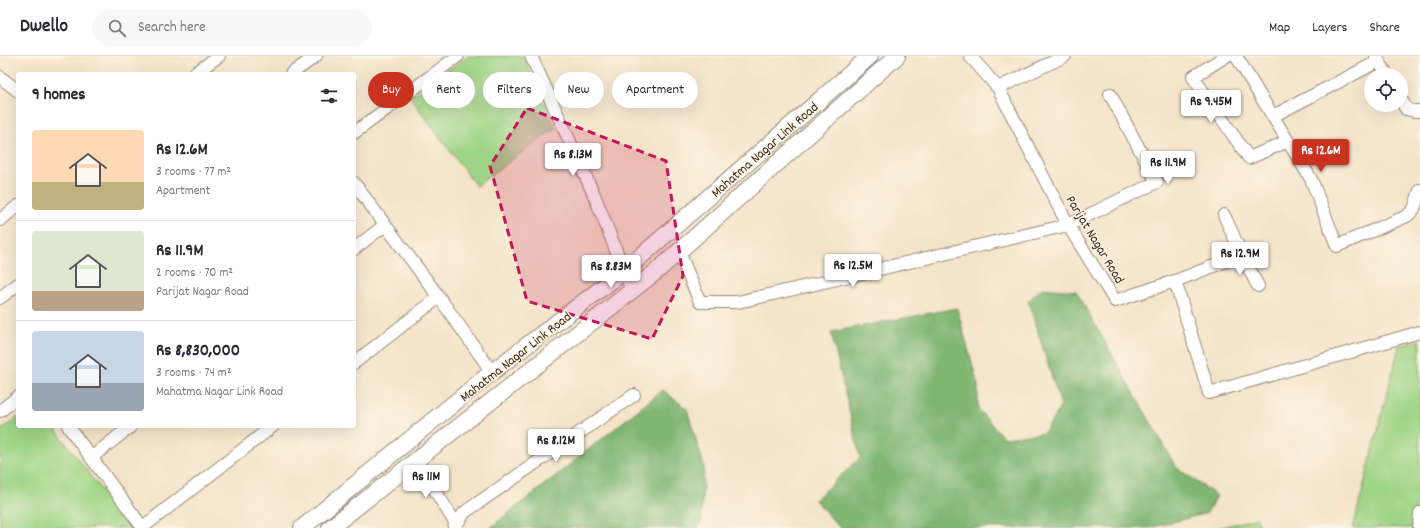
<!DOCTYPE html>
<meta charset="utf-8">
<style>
body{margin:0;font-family:Dekko,sans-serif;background:#f7f7f7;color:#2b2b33;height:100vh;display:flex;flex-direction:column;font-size:15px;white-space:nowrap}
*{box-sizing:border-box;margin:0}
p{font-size:13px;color:#7c7c81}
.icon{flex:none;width:22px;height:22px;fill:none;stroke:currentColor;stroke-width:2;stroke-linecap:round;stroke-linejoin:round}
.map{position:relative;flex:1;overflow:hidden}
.panel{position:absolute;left:16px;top:16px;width:340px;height:356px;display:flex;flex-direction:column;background:#fff;border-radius:4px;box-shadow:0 4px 16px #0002}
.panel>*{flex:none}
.top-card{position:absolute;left:368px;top:16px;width:380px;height:36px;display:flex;gap:8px}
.tools{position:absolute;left:1364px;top:12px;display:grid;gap:8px}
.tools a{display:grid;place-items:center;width:44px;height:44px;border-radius:50%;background:#fff;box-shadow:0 4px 16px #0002;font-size:20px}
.price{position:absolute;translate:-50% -34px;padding:0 9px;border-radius:4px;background:#fff;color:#222;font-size:13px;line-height:26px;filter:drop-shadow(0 1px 2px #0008)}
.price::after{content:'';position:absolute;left:50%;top:24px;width:12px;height:9px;margin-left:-6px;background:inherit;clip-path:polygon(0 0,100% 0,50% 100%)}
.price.current{background:#c8321e;color:#fff}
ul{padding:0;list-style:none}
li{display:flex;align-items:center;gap:12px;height:100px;padding:0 16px}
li+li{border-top:1px solid #e1e1e2}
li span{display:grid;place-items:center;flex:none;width:112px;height:80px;border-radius:4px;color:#555}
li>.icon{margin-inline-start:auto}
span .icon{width:48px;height:48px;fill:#fffc;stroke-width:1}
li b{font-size:17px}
h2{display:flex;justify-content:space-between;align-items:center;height:48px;padding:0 16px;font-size:17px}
.tag{padding:0 14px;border-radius:18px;background:#fff;box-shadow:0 4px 16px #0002;font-size:14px;line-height:36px}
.tag.current{background:#c8321e;color:#fff}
header{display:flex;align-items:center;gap:24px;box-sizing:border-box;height:56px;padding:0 20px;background:#fff;border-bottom:1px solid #e1e1e2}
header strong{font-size:19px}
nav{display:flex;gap:22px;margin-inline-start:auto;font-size:14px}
.search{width:280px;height:36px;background:#f7f7f7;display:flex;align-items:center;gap:10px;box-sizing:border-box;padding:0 14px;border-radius:22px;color:#7c7c81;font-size:15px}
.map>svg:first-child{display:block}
.green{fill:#9ed485;stroke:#6c7f52}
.forest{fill:#7eb672;stroke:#5c7048}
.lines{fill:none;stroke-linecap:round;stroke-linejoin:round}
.minor-casing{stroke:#988774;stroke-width:14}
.major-casing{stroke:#988774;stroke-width:18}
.minor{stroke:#fff;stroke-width:12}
.major{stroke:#fff;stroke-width:16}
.marked{fill:#c2185b;fill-opacity:0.2;stroke:#c2185b;stroke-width:3;stroke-dasharray:8 5;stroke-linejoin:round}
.labels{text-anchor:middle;stroke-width:3;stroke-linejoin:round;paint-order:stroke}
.street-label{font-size:14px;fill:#3b2a1e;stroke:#fcf5e5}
</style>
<header>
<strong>Dwello</strong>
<div class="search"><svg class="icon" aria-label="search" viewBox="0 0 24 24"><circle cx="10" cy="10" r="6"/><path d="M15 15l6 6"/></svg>Search here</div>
<nav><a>Map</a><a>Layers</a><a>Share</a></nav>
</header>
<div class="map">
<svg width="1420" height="472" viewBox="0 0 1420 472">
<rect width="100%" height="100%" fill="#fcf5e5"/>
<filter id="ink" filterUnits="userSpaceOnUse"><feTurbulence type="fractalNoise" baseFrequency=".025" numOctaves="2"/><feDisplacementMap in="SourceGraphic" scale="8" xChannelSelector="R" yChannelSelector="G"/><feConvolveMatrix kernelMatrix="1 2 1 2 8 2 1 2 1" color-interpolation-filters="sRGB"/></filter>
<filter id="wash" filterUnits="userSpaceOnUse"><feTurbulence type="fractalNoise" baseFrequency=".012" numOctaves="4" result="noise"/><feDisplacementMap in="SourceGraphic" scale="16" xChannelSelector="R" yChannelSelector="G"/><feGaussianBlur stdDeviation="0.9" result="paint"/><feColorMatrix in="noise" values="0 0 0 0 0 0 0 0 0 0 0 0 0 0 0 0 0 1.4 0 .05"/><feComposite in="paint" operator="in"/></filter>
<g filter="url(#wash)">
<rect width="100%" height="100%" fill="#f4e4c9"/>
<path class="green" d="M 468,0 L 523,0 L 555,72 L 476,130 L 410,41 Z
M 1420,284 L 1420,431 L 1412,472 L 1353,472 L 1399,290 Z
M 18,361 L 18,370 L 53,370 L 130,472 L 0,472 L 0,375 Z
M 1257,462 L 1259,472 L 1218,472 Z"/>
<path class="forest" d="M 1042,232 L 1076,235 L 1176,411 L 1217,440 L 1207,457 L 1150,472 L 840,472 L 815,444 L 860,402 L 831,276 L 957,252 L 978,329 L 978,353 L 1004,382 L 1044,377 L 1061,350 L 1028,245 Z
M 663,334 L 687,353 L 704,410 L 701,467 L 697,472 L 490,472 Z"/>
</g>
<g filter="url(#ink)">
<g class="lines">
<defs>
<path id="minor" d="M 531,0 L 595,141 L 632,235
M 970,0 L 998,32 L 1068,169 L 1115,245 L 1175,225 L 1209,337 L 1420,276
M 1226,0 L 1193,21 L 1249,102 L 1288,85
M 1236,0 L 1311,123 L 1337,190 L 1407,160 L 1414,153 L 1420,134
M 1376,0 L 1387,19
M 194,18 L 219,0
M 291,18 L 316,0
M 0,21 L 18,35
M 998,32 L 1065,0
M 1401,43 L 1406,53 L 1414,55 L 1420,55
M 1273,60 L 1379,5
M 354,77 L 458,0
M 354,127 L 439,241 L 492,316
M 0,164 L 18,150
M 354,193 L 385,169
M 679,196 L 700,246 L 738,246 L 1068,169 L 1157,126 L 1110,38
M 1242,199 L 1258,230
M 1175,225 L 1242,199 L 1224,159
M 0,242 L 18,228
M 354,307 L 439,241
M 0,355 L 18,341
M 68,370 L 143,472
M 91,402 L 131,370
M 416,404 L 456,468
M 143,471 L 273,370
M 454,472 L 465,456 L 634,339
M 1419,472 L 1420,457"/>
<path id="major" d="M 302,472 L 492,316 L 624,215 L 870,0
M 330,472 L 657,215 L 897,0"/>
</defs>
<use href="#minor" class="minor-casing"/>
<use href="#major" class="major-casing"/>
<use href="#minor" class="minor"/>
<use href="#major" class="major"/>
</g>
</g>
<path class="marked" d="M 527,52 L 666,105 L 683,220 L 652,283 L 527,245 L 490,110 Z"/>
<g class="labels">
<g class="street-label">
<text transform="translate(764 93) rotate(-41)" y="5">Mahatma Nagar Link Road</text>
<text transform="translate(1096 183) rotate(59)" y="5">Parijat Nagar Road</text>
<text transform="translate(515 300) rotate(-38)" y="5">Mahatma Nagar Link Road</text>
</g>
</g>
</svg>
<div class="tools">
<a><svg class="icon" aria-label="locate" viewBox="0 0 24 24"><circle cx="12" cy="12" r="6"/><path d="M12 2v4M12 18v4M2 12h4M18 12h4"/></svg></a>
</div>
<b class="price" style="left:1211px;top:68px">Rs 9.45M</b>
<b class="price current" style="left:1321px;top:117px">Rs 12.6M</b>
<b class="price" style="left:573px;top:121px">Rs 8.13M</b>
<b class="price" style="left:1168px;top:129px">Rs 11.9M</b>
<b class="price" style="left:1240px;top:220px">Rs 12.9M</b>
<b class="price" style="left:853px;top:232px">Rs 12.5M</b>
<b class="price" style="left:611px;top:233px">Rs 8.83M</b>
<b class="price" style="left:556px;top:407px">Rs 8.12M</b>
<b class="price" style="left:426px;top:443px">Rs 11M</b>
<div class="top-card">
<a class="tag current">Buy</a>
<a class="tag">Rent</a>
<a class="tag">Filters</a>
<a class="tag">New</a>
<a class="tag">Apartment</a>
</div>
<section class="panel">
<h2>9 homes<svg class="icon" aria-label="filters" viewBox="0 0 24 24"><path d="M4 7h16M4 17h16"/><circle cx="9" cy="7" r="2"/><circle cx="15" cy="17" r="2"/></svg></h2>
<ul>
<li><span style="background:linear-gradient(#ffd9b3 65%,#c2b280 0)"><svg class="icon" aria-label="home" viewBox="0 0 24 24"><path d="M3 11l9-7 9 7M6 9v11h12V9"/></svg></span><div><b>Rs 12.6M</b><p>3 rooms · 77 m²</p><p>Apartment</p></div></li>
<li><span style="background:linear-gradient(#dfe7d0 75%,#b9a48a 0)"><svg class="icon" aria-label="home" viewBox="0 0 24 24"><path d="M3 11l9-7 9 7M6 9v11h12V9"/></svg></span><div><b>Rs 11.9M</b><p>2 rooms · 70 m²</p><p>Parijat Nagar Road</p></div></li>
<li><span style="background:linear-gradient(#c9d6e8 65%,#9aa5b1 0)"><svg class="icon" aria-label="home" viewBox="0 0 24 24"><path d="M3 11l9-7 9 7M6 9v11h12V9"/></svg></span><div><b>Rs 8,830,000</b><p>3 rooms · 74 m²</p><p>Mahatma Nagar Link Road</p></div></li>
</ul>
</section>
</div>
